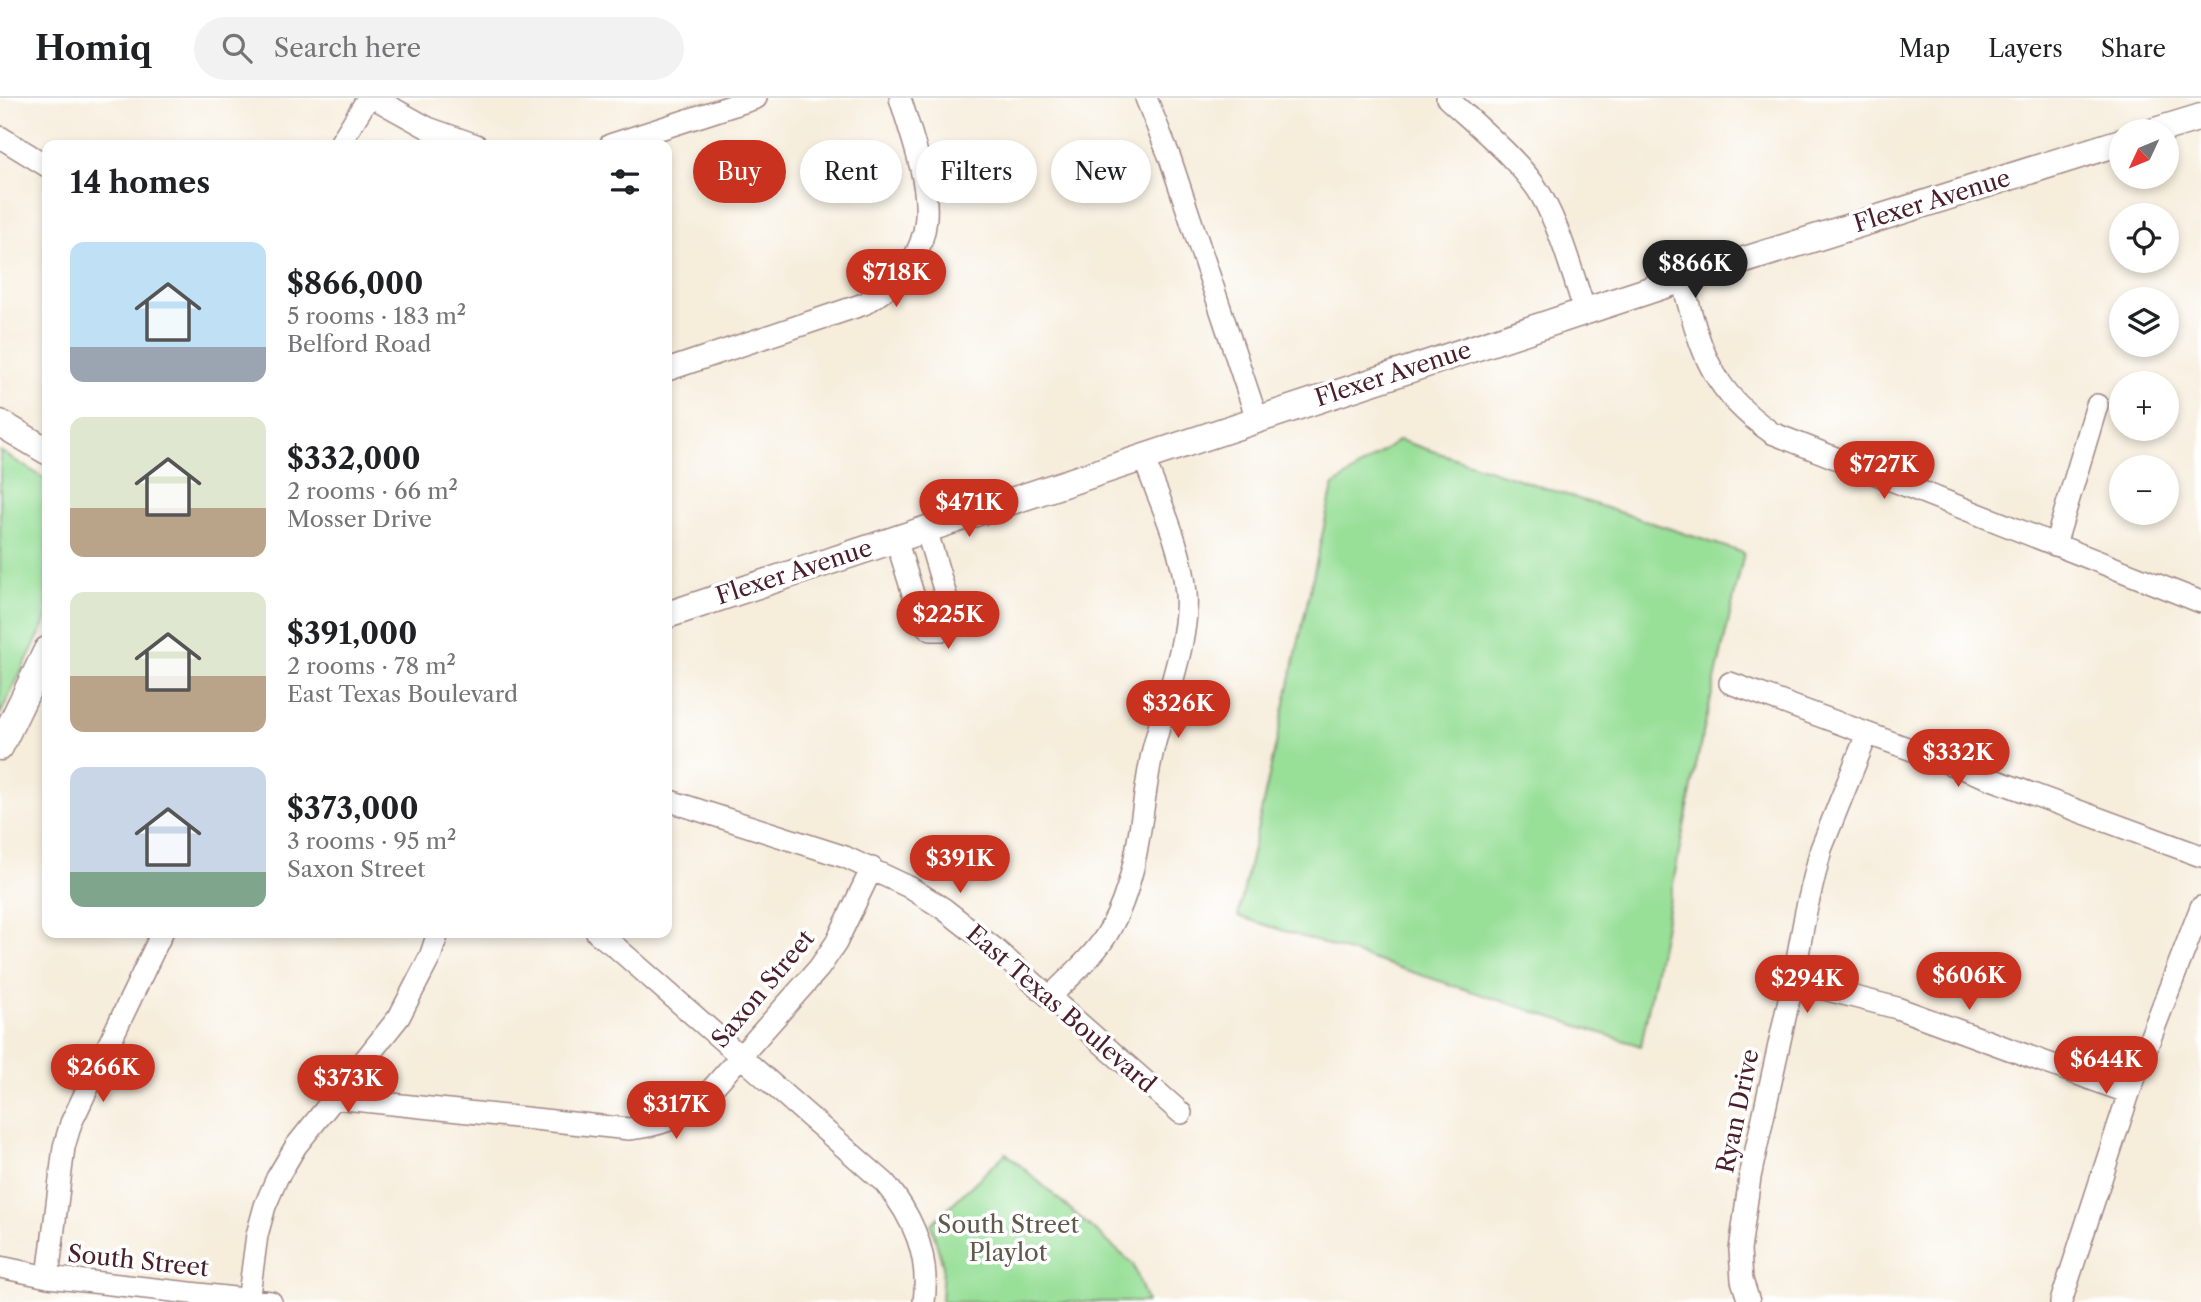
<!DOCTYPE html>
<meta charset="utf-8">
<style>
body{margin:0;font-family:"Libre Caslon Text",serif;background:#f2f2f2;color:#202124;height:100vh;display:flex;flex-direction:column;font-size:26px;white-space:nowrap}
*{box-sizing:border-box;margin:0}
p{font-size:23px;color:#757577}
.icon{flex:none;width:38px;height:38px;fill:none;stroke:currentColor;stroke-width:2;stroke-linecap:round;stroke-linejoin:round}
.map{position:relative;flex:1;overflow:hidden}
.details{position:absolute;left:42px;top:42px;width:630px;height:798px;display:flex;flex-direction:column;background:#fff;border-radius:14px;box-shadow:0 4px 10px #0003}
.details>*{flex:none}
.hud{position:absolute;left:693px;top:42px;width:665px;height:63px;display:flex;gap:14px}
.needle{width:46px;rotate:226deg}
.tools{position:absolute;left:2109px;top:21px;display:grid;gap:14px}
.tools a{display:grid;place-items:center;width:70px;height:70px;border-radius:50%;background:#fff;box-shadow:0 4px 10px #0003;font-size:35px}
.price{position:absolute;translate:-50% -60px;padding:0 16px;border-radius:24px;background:#c8321e;color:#fff;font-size:23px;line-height:46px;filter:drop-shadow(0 2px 4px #0008)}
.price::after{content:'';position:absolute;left:50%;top:42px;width:21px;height:16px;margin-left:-10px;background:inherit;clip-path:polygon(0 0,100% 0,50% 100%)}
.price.active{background:#222;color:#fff}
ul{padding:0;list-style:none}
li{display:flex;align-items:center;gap:21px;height:175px;padding:0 28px}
li span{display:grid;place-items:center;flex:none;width:196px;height:140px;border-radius:14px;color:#555}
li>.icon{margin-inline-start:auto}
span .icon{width:84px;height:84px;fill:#fffc;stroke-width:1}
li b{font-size:30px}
h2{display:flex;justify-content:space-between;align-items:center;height:84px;padding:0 28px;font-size:30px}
.pill{padding:0 24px;border-radius:32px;background:#fff;box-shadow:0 4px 10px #0003;font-size:24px;line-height:63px}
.pill.active{background:#c8321e;color:#fff}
header{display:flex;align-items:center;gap:42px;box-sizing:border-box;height:98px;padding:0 35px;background:#fff;border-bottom:2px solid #e0e0e0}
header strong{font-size:33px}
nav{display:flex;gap:38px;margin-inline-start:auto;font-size:24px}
.search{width:490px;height:63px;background:#f2f2f2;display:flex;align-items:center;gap:18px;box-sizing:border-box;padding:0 24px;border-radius:38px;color:#757577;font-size:26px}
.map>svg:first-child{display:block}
.green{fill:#98df98;stroke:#717f62;stroke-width:2}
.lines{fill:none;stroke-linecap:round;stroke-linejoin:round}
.minor-casing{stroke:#a08683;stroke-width:24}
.tertiary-casing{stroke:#a08683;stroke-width:29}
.minor{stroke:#fff;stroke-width:21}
.tertiary{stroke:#fff;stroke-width:26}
.labels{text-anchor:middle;stroke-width:7;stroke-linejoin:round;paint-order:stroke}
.street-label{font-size:24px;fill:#4a1f2b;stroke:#fff}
.park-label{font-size:24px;fill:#61594c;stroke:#fff}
</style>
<header>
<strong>Homiq</strong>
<div class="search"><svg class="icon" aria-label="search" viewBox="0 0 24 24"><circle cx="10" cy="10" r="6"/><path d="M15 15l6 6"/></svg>Search here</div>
<nav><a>Map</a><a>Layers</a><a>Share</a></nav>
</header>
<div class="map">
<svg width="2201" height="1204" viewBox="0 0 2201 1204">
<rect width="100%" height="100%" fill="#fff"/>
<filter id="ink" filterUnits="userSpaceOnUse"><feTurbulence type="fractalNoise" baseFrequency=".0143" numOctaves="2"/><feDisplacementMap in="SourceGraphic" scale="14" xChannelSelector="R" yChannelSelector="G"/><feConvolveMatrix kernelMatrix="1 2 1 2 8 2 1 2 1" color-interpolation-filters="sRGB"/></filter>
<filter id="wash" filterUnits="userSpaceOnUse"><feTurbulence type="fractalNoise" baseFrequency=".00686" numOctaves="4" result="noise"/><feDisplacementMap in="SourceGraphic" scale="28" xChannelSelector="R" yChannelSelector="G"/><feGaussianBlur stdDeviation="1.57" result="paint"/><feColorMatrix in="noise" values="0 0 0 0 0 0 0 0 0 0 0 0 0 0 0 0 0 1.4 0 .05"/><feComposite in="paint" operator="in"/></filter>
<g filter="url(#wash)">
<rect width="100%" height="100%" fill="#f6eddb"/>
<path class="green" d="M 1399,342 L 1744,455 L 1699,653 L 1641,948 L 1238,818 L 1333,388 Z
M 0,353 L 47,382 L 47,521 L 0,617 Z
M 1006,1055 L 1133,1166 L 1147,1204 L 941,1204 L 943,1168 L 931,1126 Z"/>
</g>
<g filter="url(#ink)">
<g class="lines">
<defs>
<path id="minor" d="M 374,0 L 428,30 L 476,47
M 1146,0 L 1170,60 L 1257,321
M 1447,0 C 1476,27 1521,63 1541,97 C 1561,132 1572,175 1585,213
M 0,39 L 47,68
M 339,47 L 368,0
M 610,47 L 756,0
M 1682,182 C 1701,252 1709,291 1772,335 L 2201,504
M 667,272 L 864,206 C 956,151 926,84 900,0
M 896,441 L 918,512 L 926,528 L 931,532 L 944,532 L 952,523 L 952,518 L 926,431
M 2055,447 L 2097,307
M 1730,585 L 2201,758
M 667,702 L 845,759 L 909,789 L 944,811 L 995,851 L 1181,1015
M 597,835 L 617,850 L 885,1085 C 914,1120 930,1158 924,1204
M 1793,883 L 1897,910 L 2129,995
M 1050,899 C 1071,877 1096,857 1110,831 C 1140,779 1140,713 1152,656 C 1163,608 1190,542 1186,495 C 1182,448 1159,402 1143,358
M 335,1000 L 629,1031 C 658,1028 679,1021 702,1002 L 819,870 L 836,845 L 872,770
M 0,1169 L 48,1179 L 271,1204
M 48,1179 L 64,1049 L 71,1025 L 162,835
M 248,1204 L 257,1137 L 265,1108 L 277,1080 L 296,1048 L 399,919 L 430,859 L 438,835
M 1749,1204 L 1742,1182 L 1740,1152 L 1750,1079 L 1793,883 L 1806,813 L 1821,751 L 1867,636
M 2061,1204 L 2129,995 L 2201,809"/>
<path id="tertiary" d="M 2155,33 L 2201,19
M 0,325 L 47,353
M 667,517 L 1662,188 L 2121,44
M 0,649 L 47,552"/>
</defs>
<use href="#minor" class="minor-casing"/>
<use href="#tertiary" class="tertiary-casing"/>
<use href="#minor" class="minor"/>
<use href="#tertiary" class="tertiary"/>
</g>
</g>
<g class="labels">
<g class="street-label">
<text transform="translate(1932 103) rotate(-17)" y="8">Flexer Avenue</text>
<text transform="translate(1393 276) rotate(-18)" y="8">Flexer Avenue</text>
<text transform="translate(794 474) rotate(-18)" y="8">Flexer Avenue</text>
<text transform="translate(763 891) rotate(-50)" y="8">Saxon Street</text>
<text transform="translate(1061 911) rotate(41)" y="8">East Texas Boulevard</text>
<text transform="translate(1738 1013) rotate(-78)" y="8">Ryan Drive</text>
<text transform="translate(138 1163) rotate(6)" y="8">South Street</text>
</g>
<g class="park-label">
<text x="1008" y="1135">South Street<tspan x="1008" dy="28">Playlot</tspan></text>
</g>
</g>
</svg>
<div class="tools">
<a><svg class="needle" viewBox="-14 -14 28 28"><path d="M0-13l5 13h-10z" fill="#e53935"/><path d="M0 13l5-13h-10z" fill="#757577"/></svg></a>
<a><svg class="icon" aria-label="locate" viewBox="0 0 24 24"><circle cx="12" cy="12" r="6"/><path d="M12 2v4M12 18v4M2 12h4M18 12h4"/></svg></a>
<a><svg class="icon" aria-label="layers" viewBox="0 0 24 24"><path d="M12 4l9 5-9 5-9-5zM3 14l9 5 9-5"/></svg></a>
<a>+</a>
<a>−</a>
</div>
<b class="price active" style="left:1695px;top:202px">$866K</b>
<b class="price" style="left:896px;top:211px">$718K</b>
<b class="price" style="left:1884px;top:403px">$727K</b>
<b class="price" style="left:969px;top:441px">$471K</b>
<b class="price" style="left:948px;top:553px">$225K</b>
<b class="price" style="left:1178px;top:642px">$326K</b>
<b class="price" style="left:1958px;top:691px">$332K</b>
<b class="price" style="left:960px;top:797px">$391K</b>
<b class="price" style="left:1969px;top:914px">$606K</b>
<b class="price" style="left:1807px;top:917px">$294K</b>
<b class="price" style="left:2106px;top:998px">$644K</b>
<b class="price" style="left:103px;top:1006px">$266K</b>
<b class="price" style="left:348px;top:1017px">$373K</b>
<b class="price" style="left:676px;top:1043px">$317K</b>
<div class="hud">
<a class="pill active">Buy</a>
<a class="pill">Rent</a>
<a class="pill">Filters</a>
<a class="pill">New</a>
</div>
<section class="details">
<h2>14 homes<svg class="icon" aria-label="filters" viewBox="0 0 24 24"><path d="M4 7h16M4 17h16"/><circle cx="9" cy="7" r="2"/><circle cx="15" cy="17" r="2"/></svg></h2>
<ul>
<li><span style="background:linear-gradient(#bfe0f5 75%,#9aa5b1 0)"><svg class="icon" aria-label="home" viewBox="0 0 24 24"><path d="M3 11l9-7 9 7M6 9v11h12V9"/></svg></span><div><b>$866,000</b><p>5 rooms · 183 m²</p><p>Belford Road</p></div></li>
<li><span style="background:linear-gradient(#dfe7d0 65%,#b9a48a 0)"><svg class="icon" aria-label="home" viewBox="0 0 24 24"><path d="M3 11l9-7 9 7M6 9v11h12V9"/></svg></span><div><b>$332,000</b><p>2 rooms · 66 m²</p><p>Mosser Drive</p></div></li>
<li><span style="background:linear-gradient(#dfe7d0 60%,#b9a48a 0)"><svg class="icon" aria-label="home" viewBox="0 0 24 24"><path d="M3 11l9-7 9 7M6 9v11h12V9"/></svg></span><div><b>$391,000</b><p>2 rooms · 78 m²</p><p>East Texas Boulevard</p></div></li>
<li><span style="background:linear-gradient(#c9d6e8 75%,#7fa58c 0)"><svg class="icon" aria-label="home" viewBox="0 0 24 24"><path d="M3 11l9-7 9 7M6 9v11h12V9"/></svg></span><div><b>$373,000</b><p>3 rooms · 95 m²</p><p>Saxon Street</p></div></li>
</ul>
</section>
</div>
